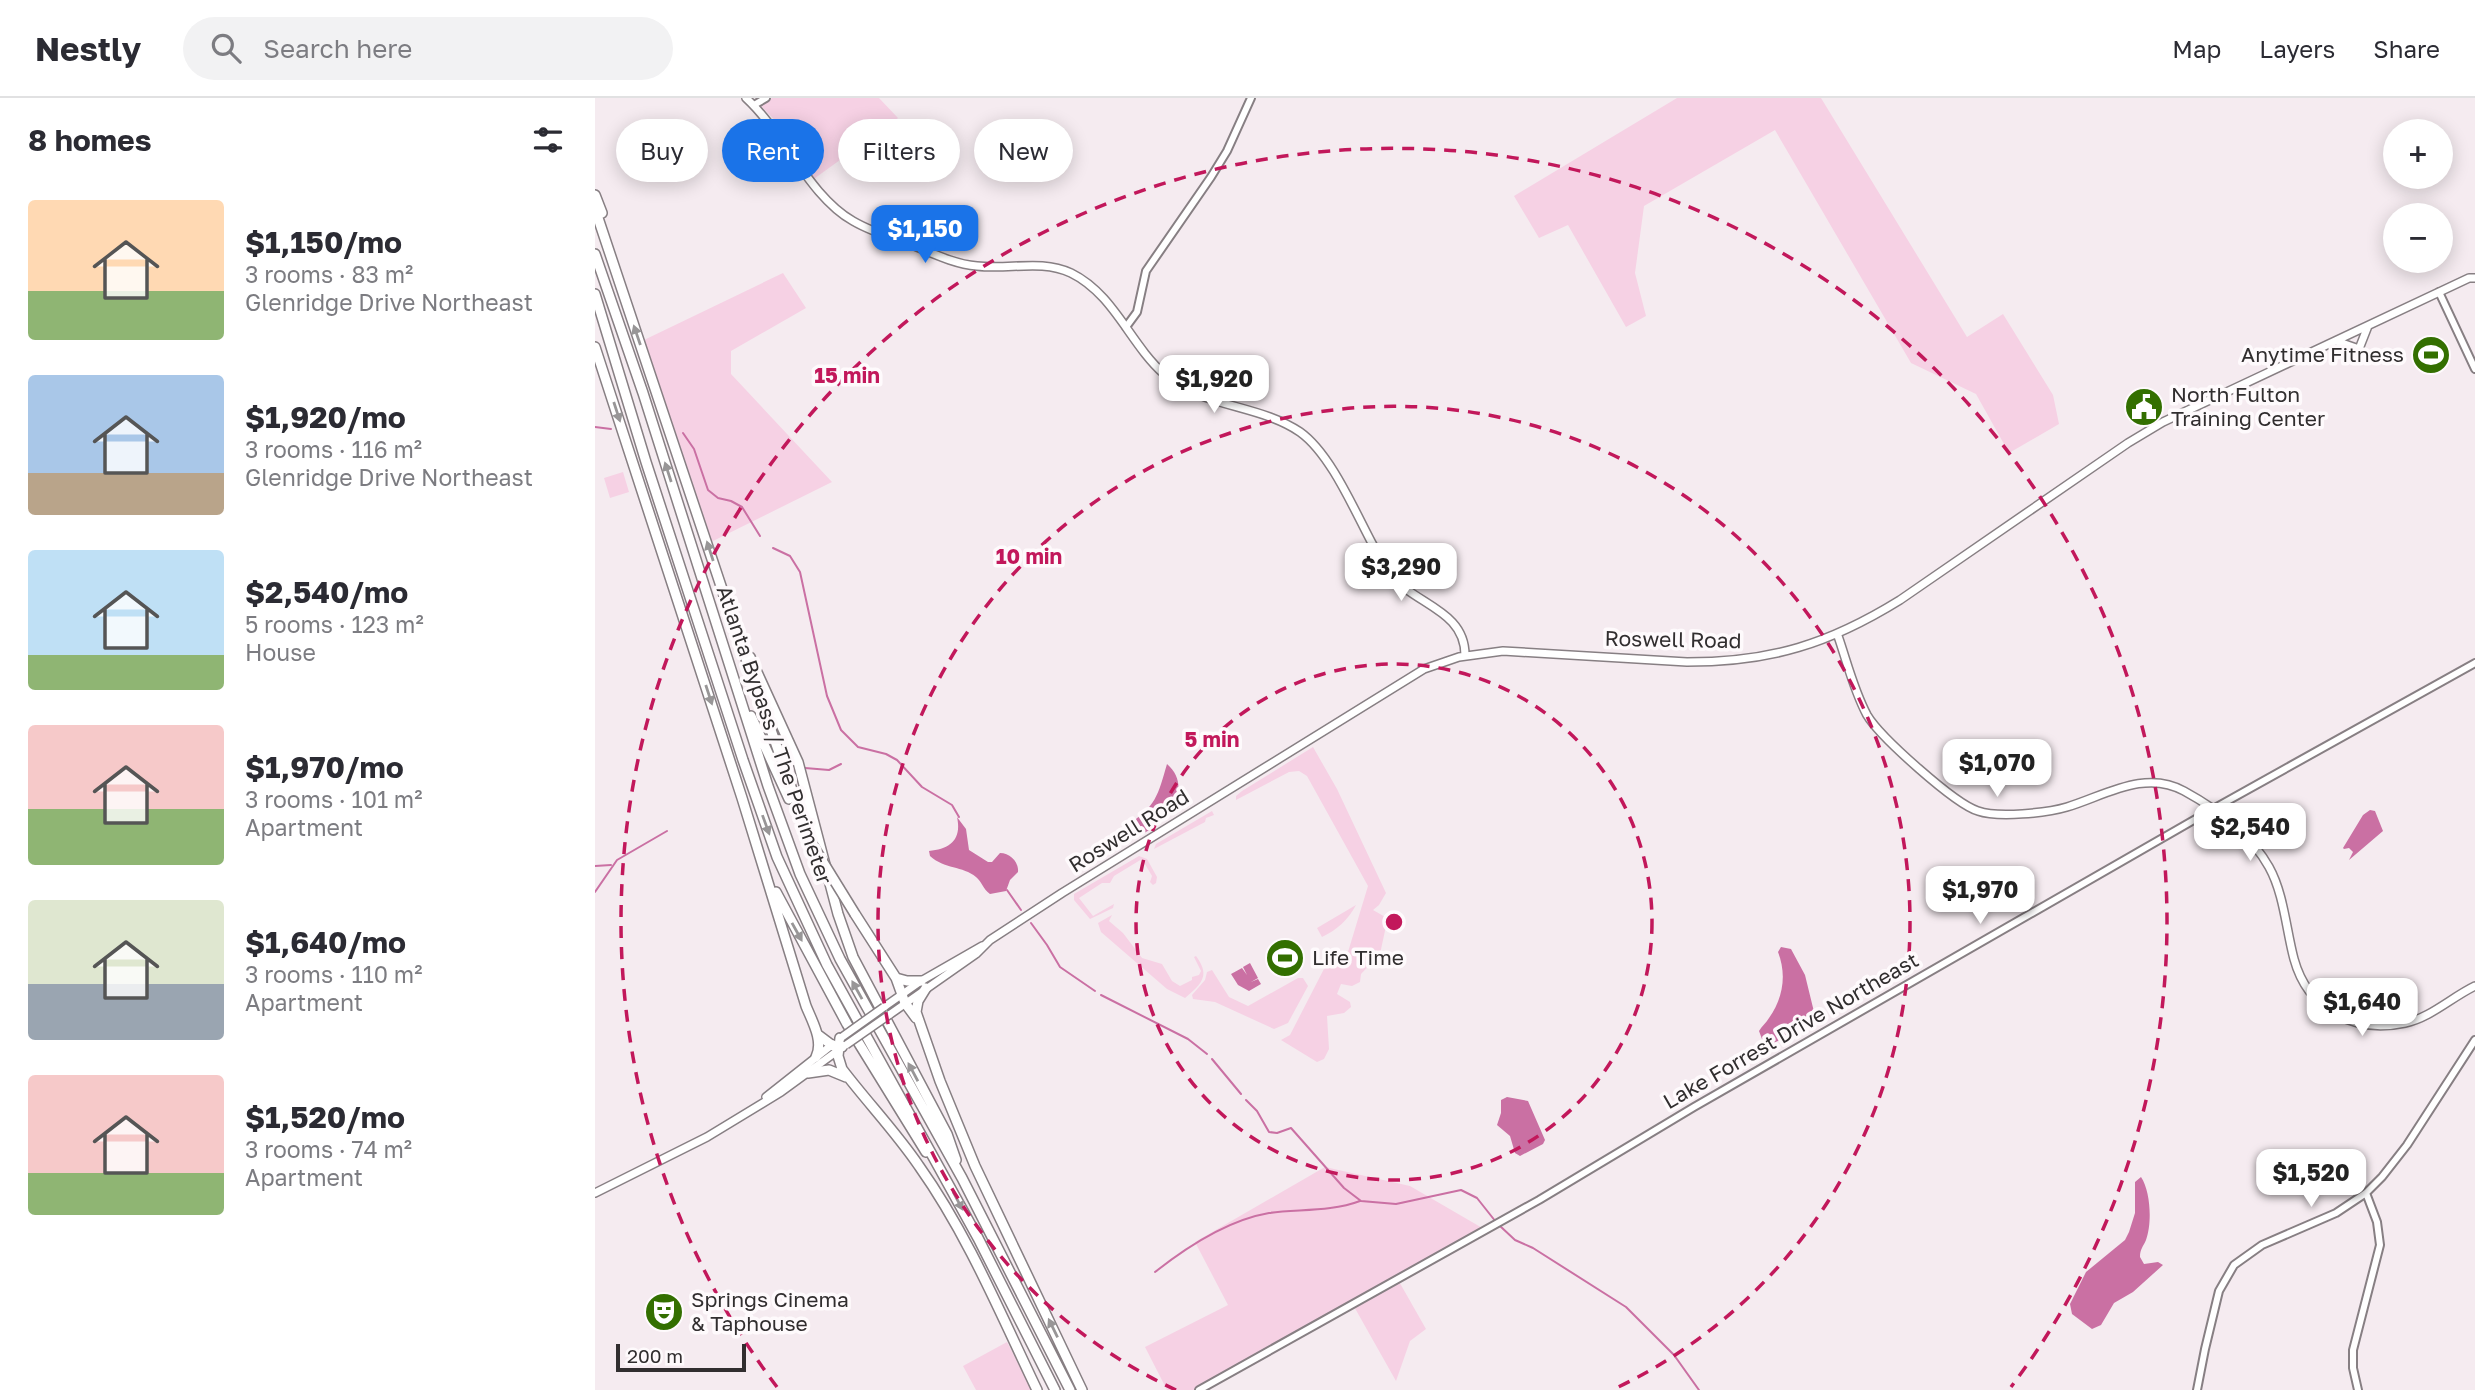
<!DOCTYPE html>
<meta charset="utf-8">
<style>
body{margin:0;font-family:"Golos Text",sans-serif;background:#f2f2f3;color:#2b2b33;height:100vh;display:flex;flex-direction:column;font-size:26px;white-space:nowrap}
*{box-sizing:border-box;margin:0}
p{font-size:23px;color:#7c7c81}
.icon{flex:none;width:38px;height:38px;fill:none;stroke:currentColor;stroke-width:2;stroke-linecap:round;stroke-linejoin:round}
.map{position:relative;flex:1;overflow:hidden}
.drawer{display:flex;flex-direction:column;background:#fff;width:595px}
.drawer>*{flex:none}
.hud{position:absolute;left:21px;top:21px;width:665px;height:63px;display:flex;gap:14px}
.controls{position:absolute;left:1788px;top:21px;display:grid;gap:14px}
.controls a{display:grid;place-items:center;width:70px;height:70px;border-radius:50%;background:#fff;box-shadow:0 4px 18px #0003;font-size:35px}
.scale{position:absolute;left:21px;bottom:18px;width:130px;box-sizing:border-box;padding-left:7px;border:4px solid #312e2f;border-top:0;font-size:19px;line-height:24px;white-space:nowrap;color:#312e2f;-webkit-text-stroke:5px #fefafc;paint-order:stroke}
.price{position:absolute;translate:-50% -60px;padding:0 16px;border-radius:14px;background:#fff;color:#222;font-size:23px;line-height:46px;filter:drop-shadow(0 2px 4px #0008)}
.price::after{content:'';position:absolute;left:50%;top:42px;width:21px;height:16px;margin-left:-10px;background:inherit;clip-path:polygon(0 0,100% 0,50% 100%)}
.price.current{background:#1a73e8;color:#fff}
ul{padding:0;list-style:none}
li{display:flex;align-items:center;gap:21px;height:175px;padding:0 28px}
li span{display:grid;place-items:center;flex:none;width:196px;height:140px;border-radius:7px;color:#555}
li>.icon{margin-inline-start:auto}
span .icon{width:84px;height:84px;fill:#fffc;stroke-width:1}
li b{font-size:30px}
h2{display:flex;justify-content:space-between;align-items:center;height:84px;padding:0 28px;font-size:30px}
.tag{padding:0 24px;border-radius:32px;background:#fff;box-shadow:0 4px 18px #0003;font-size:24px;line-height:63px}
.tag.current{background:#1a73e8;color:#fff}
header{display:flex;align-items:center;gap:42px;box-sizing:border-box;height:98px;padding:0 35px;background:#fff;border-bottom:2px solid #e1e1e2}
header strong{font-size:33px}
nav{display:flex;gap:38px;margin-inline-start:auto;font-size:24px}
.search{width:490px;height:63px;background:#f2f2f3;display:flex;align-items:center;gap:18px;box-sizing:border-box;padding:0 24px;border-radius:38px;color:#7c7c81;font-size:26px}
main{display:flex;flex:1;min-height:0}
.map>svg:first-child{display:block}
.green{fill:#f6d1e4}
.water{fill:#ca70a3}
.lines{fill:none;stroke-linecap:round;stroke-linejoin:round}
.stream{stroke:#ca70a3;stroke-width:2}
.minor-casing{stroke:#877f83;stroke-width:10}
.major-casing{stroke:#877f83;stroke-width:10}
.highway-casing{stroke:#877f83;stroke-width:12}
.minor{stroke:#fff;stroke-width:6}
.major{stroke:#fff;stroke-width:7}
.highway{stroke:#fff;stroke-width:9}
.major-bridge-casing{stroke:#877f83;stroke-width:10;stroke-linecap:butt}
.highway-bridge-casing{stroke:#877f83;stroke-width:12;stroke-linecap:butt}
.major-bridge{stroke:#fff;stroke-width:7}
.highway-bridge{stroke:#fff;stroke-width:9}
.oneway{fill:#989697}
.ring{fill:none;stroke:#c2185b;stroke-width:3.5;stroke-dasharray:12 9}
.labels{text-anchor:middle;stroke-width:7;stroke-linejoin:round;paint-order:stroke}
.poi-label{font-size:21px;fill:#312e2f;stroke:#fefafc;text-anchor:start}
.street-label{font-size:21px;fill:#312e2f;stroke:#fefafc}
.centre{fill:#c2185b;stroke:#fefafc;stroke-width:3.5}
.ring-label{font-size:21px;text-anchor:middle;font-weight:bold;fill:#c2185b;stroke:#fefafc;stroke-width:7;stroke-linejoin:round;paint-order:stroke}
</style>
<header>
<strong>Nestly</strong>
<div class="search"><svg class="icon" aria-label="search" viewBox="0 0 24 24"><circle cx="10" cy="10" r="6"/><path d="M15 15l6 6"/></svg>Search here</div>
<nav><a>Map</a><a>Layers</a><a>Share</a></nav>
</header>
<main>
<section class="drawer">
<h2>8 homes<svg class="icon" aria-label="filters" viewBox="0 0 24 24"><path d="M4 7h16M4 17h16"/><circle cx="9" cy="7" r="2"/><circle cx="15" cy="17" r="2"/></svg></h2>
<ul>
<li><span style="background:linear-gradient(#ffd9b3 65%,#8fb573 0)"><svg class="icon" aria-label="home" viewBox="0 0 24 24"><path d="M3 11l9-7 9 7M6 9v11h12V9"/></svg></span><div><b>$1,150/mo</b><p>3 rooms · 83 m²</p><p>Glenridge Drive Northeast</p></div></li>
<li><span style="background:linear-gradient(#a9c7e8 70%,#b9a48a 0)"><svg class="icon" aria-label="home" viewBox="0 0 24 24"><path d="M3 11l9-7 9 7M6 9v11h12V9"/></svg></span><div><b>$1,920/mo</b><p>3 rooms · 116 m²</p><p>Glenridge Drive Northeast</p></div></li>
<li><span style="background:linear-gradient(#bfe0f5 75%,#8fb573 0)"><svg class="icon" aria-label="home" viewBox="0 0 24 24"><path d="M3 11l9-7 9 7M6 9v11h12V9"/></svg></span><div><b>$2,540/mo</b><p>5 rooms · 123 m²</p><p>House</p></div></li>
<li><span style="background:linear-gradient(#f6c9c9 60%,#8fb573 0)"><svg class="icon" aria-label="home" viewBox="0 0 24 24"><path d="M3 11l9-7 9 7M6 9v11h12V9"/></svg></span><div><b>$1,970/mo</b><p>3 rooms · 101 m²</p><p>Apartment</p></div></li>
<li><span style="background:linear-gradient(#dfe7d0 60%,#9aa5b1 0)"><svg class="icon" aria-label="home" viewBox="0 0 24 24"><path d="M3 11l9-7 9 7M6 9v11h12V9"/></svg></span><div><b>$1,640/mo</b><p>3 rooms · 110 m²</p><p>Apartment</p></div></li>
<li><span style="background:linear-gradient(#f6c9c9 70%,#8fb573 0)"><svg class="icon" aria-label="home" viewBox="0 0 24 24"><path d="M3 11l9-7 9 7M6 9v11h12V9"/></svg></span><div><b>$1,520/mo</b><p>3 rooms · 74 m²</p><p>Apartment</p></div></li>
</ul>
</section>
<div class="map">
<svg width="1880" height="1292" viewBox="0 0 1880 1292">
<rect width="100%" height="100%" fill="#f5ebf0"/>
<path class="green" d="M 177,0 L 284,0 L 303,20 L 216,83 L 197,40 L 165,7 Z
M 1082,0 L 1226,0 L 1372,239 L 1408,216 L 1458,297 L 1464,326 L 1414,355 L 1381,296 L 1316,265 L 1180,32 L 1049,108 L 1040,175 L 1051,218 L 1031,229 L 973,127 L 944,140 L 919,98 Z
M 188,175 L 211,210 L 136,253 L 136,276 L 237,384 L 114,445 L 84,345 L 49,242 Z
M 28,374 L 34,394 L 15,400 L 9,380 Z
M 718,649 L 742,691 L 791,795 L 784,807 L 778,812 L 792,820 L 803,820 L 804,827 L 791,828 L 785,856 L 766,876 L 765,884 L 757,888 L 746,886 L 742,896 L 755,904 L 756,909 L 749,915 L 732,918 L 734,951 L 729,961 L 722,964 L 686,942 L 695,937 L 731,867 L 753,854 L 773,788 L 712,678 L 704,673 L 694,674 L 641,702 L 641,698 L 647,693 Z
M 617,713 L 619,717 L 611,720 L 610,724 L 559,751 L 561,746 Z
M 544,758 L 552,761 L 562,779 L 561,785 L 558,787 L 555,784 L 557,778 L 547,761 L 519,778 L 515,785 L 507,785 L 484,800 L 498,818 L 519,806 L 518,810 L 495,821 L 479,802 L 479,796 Z
M 761,807 C 752,823 743,831 727,839 L 722,830 Z
M 517,817 L 514,823 L 528,835 L 547,860 L 567,866 L 577,883 L 585,888 L 597,882 L 597,879 L 604,877 L 606,873 L 599,859 L 601,858 C 615,877 608,885 590,900 L 572,891 L 506,834 L 503,825 Z
M 617,872 L 634,899 L 653,908 L 703,880 L 708,880 L 713,888 L 693,925 L 679,931 L 620,904 L 598,901 L 597,897 L 610,882 L 612,874 Z
M 730,1069 L 815,1088 L 889,1131 L 802,1180 L 831,1231 L 815,1243 L 801,1283 L 757,1205 L 599,1292 L 572,1292 L 550,1249 L 633,1207 L 600,1144 Z
M 412,1244 L 437,1292 L 381,1292 L 368,1268 Z"/>
<path class="water" d="M 572,666 C 602,692 567,732 538,739 L 532,727 C 561,709 563,697 572,666 Z
M 1775,712 L 1780,713 L 1788,733 L 1754,762 L 1758,754 L 1754,750 L 1749,751 L 1748,750 L 1768,717 Z
M 362,719 L 371,731 L 374,752 L 393,764 L 397,764 L 405,755 C 415,755 424,764 423,774 L 415,782 L 411,793 L 395,796 C 388,791 387,784 381,779 C 368,768 349,771 335,758 L 334,753 C 355,751 367,742 362,719 Z
M 1186,849 L 1196,851 L 1210,877 L 1221,922 L 1217,927 L 1174,947 L 1167,941 L 1164,933 C 1167,928 1171,925 1174,920 C 1188,900 1192,877 1183,854 Z
M 655,865 L 663,880 L 656,884 L 663,881 L 666,886 L 654,893 L 643,887 L 636,876 L 647,870 L 652,877 L 648,869 Z
M 912,999 L 933,1003 L 950,1042 L 948,1046 L 925,1058 L 920,1055 L 915,1038 L 902,1027 L 906,1015 L 906,1002 Z
M 1546,1079 C 1556,1094 1557,1126 1551,1142 C 1548,1149 1545,1151 1545,1159 L 1549,1166 L 1563,1164 L 1568,1167 L 1538,1194 L 1519,1205 L 1506,1227 L 1497,1231 L 1477,1216 L 1475,1206 L 1491,1174 L 1530,1142 L 1534,1134 L 1540,1115 L 1540,1084 Z"/>
<g class="lines">
<path class="stream" d="M 0,329 L 16,331
M 88,335 L 99,351 L 113,392 L 123,400 L 136,403 L 147,409 L 165,438
M 178,450 L 195,458 L 205,474 L 232,598 L 246,632 L 263,649 L 291,656 L 302,662 L 327,689 L 357,707 L 364,719
M 210,670 L 234,672 L 246,666
M 0,768 L 16,767
M 412,792 L 426,812
M 0,794 L 22,762 L 72,733
M 436,825 L 452,847 L 465,869 L 500,893
M 506,897 L 593,941 L 612,956
M 617,961 L 646,996
M 651,1002 L 662,1013 L 674,1034 L 682,1035 L 696,1030 L 749,1090 L 766,1103 L 801,1106 L 866,1092 L 882,1100 L 901,1124
M 905,1128 L 920,1142 L 938,1150 L 1031,1209 L 1079,1257 L 1104,1292
M 560,1174 C 593,1148 633,1122 674,1115 C 704,1111 736,1114 765,1103"/>
<defs>
<path id="minor" d="M 159,7 L 171,0
M 1844,194 L 1880,271
M 531,229 L 542,214 L 551,173 L 616,79 L 632,53 L 656,0
M 604,1292 L 944,1102 L 1099,1009 L 1618,711 L 1880,565
M 1602,1292 L 1610,1251 L 1624,1193 L 1639,1167 L 1667,1147 L 1741,1115 L 1771,1095 L 1787,1079 L 1812,1047 L 1880,942
M 1763,1292 L 1758,1270 L 1758,1252 L 1785,1147 L 1782,1124 L 1771,1095"/>
<path id="major" d="M 151,0 C 190,36 214,98 258,123 C 275,133 294,139 312,145 C 335,154 358,166 382,168 C 414,172 446,161 476,175 C 519,196 535,246 569,276 C 607,310 664,306 705,334 C 736,356 760,414 779,449 C 784,458 788,468 795,476 C 820,507 870,512 870,557
M 1741,243 L 1764,251 L 1773,228
M 1243,538 C 1252,564 1259,593 1272,617 C 1285,639 1360,706 1383,713 C 1403,720 1452,715 1472,709 C 1509,698 1550,671 1589,693 C 1622,711 1655,735 1674,769 C 1689,796 1691,831 1699,861 C 1713,912 1759,936 1810,925 C 1835,920 1857,899 1880,888
M 289,909 L 326,883 L 387,848
M 294,917 L 381,856 L 395,842 L 467,795 L 829,571 L 864,559 L 908,553 L 1092,564 C 1176,564 1234,546 1305,502 L 1533,345 L 1568,324 L 1874,180 L 1880,180
M 171,999 L 238,946
M 0,1095 L 112,1039 L 186,994 L 245,951"/>
<path id="highway" d="M 0,97 L 7,115
M 0,111 L 136,518 L 215,743
M 0,156 L 48,295 L 173,688 L 205,776 L 245,861 L 367,1080 L 475,1292
M 0,196 L 51,364 L 148,662 L 182,759 L 232,867 L 383,1140 L 460,1292
M 0,249 L 147,700 L 211,908 C 217,923 229,943 221,959
M 155,559 L 203,664 L 243,816 L 258,859 L 352,1036 L 361,1062
M 156,618 L 194,701
M 181,794 L 252,926 L 331,1054
M 260,816 L 301,880 L 310,905 L 321,920
M 301,880 L 312,883 L 326,883
M 331,890 L 323,903 L 321,914 L 345,983 L 380,1068 L 487,1292
M 222,936 L 238,948 L 247,949
M 245,940 L 243,958 L 247,971 C 272,1004 301,1034 324,1068 C 373,1137 406,1217 442,1292
M 213,975 L 234,972 L 251,979"/>
</defs>
<use href="#minor" class="minor-casing"/>
<use href="#major" class="major-casing"/>
<use href="#highway" class="highway-casing"/>
<use href="#minor" class="minor"/>
<use href="#major" class="major"/>
<use href="#highway" class="highway"/>
<defs>
<path id="major-bridge" d="M 247,939 L 289,909
M 251,947 L 294,917"/>
<path id="highway-bridge" d="M 215,743 L 260,816"/>
</defs>
<use href="#major-bridge" class="major-bridge-casing"/>
<use href="#highway-bridge" class="highway-bridge-casing"/>
<use href="#major-bridge" class="major-bridge"/>
<use href="#highway-bridge" class="highway-bridge"/>
</g>
<defs><path id="oneway-solid" d="M-6-.8H1V-3.2L6.5 0L1 3.2V.8H-6Z" transform="scale(1.75)"/></defs>
<g class="oneway">
<use href="#oneway-solid" transform="translate(42 237) rotate(-109)"/>
<use href="#oneway-solid" transform="translate(22 314) rotate(72)"/>
<use href="#oneway-solid" transform="translate(73 374) rotate(-108)"/>
<use href="#oneway-solid" transform="translate(115 453) rotate(-108)"/>
<use href="#oneway-solid" transform="translate(114 597) rotate(72)"/>
<use href="#oneway-solid" transform="translate(171 727) rotate(70)"/>
<use href="#oneway-solid" transform="translate(202 834) rotate(61)"/>
<use href="#oneway-solid" transform="translate(262 892) rotate(-119)"/>
<use href="#oneway-solid" transform="translate(318 974) rotate(-118)"/>
<use href="#oneway-solid" transform="translate(363 1103) rotate(62)"/>
<use href="#oneway-solid" transform="translate(458 1230) rotate(-116)"/>
</g>
<g class="ring">
<circle cx="799" cy="824" r="258"/>
<path d="M581 1292A516 516 0 1 1 1017 1292"/>
<path d="M182 1289A773 773 0 1 1 1416 1289"/>
</g>
<defs>
<symbol id="stadium-disc" viewBox="-11 -11 22 22"><circle r="9.5" fill="#336f00" stroke="#fefafc"/><path d="M0-5a6.5 5 0 1 0 0 10a6.5 5 0 1 0 0-10ZM-3.5-1.8h7v3.6h-7Z" fill="#fff"/></symbol>
<symbol id="civic-disc" viewBox="-11 -11 22 22"><circle r="9.5" fill="#336f00" stroke="#fefafc"/><path d="M-.6-6.5H3V-4.5H.6V-3L4-1V1h2V6H-6V1h2V-1L-.6-3ZM-1.2 2.5V6h2.4V2.5Z" fill="#fff"/></symbol>
<symbol id="theatre-disc" viewBox="-11 -11 22 22"><circle r="9.5" fill="#336f00" stroke="#fefafc"/><path d="M-5-5.5Q0-4 5-5.5V0Q5 5 0 6Q-5 5-5 0ZM-3.3-2.5H-1v1.5H-3.3ZM1-2.5H3.3v1.5H1ZM-2.8 1Q0 5.5 2.8 1Z" fill="#fff"/></symbol>
</defs>
<g fill-rule="evenodd">
<use href="#stadium-disc" x="1814" y="235" width="44" height="44"/>
<use href="#civic-disc" x="1527" y="287" width="44" height="44"/>
<use href="#stadium-disc" x="668" y="838" width="44" height="44"/>
<use href="#theatre-disc" x="47" y="1192" width="44" height="44"/>
</g>
<g class="labels">
<g class="poi-label">
<text x="1809" y="264" text-anchor="end">Anytime Fitness</text>
<text x="1576" y="304">North Fulton<tspan x="1576" dy="24">Training Center</tspan></text>
<text x="717" y="867">Life Time</text>
<text x="96" y="1209">Springs Cinema<tspan x="96" dy="24">&amp; Taphouse</tspan></text>
</g>
<g class="street-label">
<text transform="translate(1078 542) rotate(1)" y="7">Roswell Road</text>
<text transform="translate(179 637) rotate(71)" y="7">Atlanta Bypass / The Perimeter</text>
<text transform="translate(534 733) rotate(-32)" y="7">Roswell Road</text>
<text transform="translate(1196 933) rotate(-30)" y="7">Lake Forrest Drive Northeast</text>
</g>
</g>
<circle cx="799" cy="824" r="10" class="centre"/>
<g class="ring-label">
<text x="252" y="285">15 min</text>
<text x="434" y="466">10 min</text>
<text x="617" y="649">5 min</text>
</g>
</svg>
<div class="controls">
<a>+</a>
<a>−</a>
</div>
<div class="scale">200 m</div>
<b class="price current" style="left:330px;top:167px">$1,150</b>
<b class="price" style="left:619px;top:317px">$1,920</b>
<b class="price" style="left:806px;top:505px">$3,290</b>
<b class="price" style="left:1402px;top:701px">$1,070</b>
<b class="price" style="left:1655px;top:765px">$2,540</b>
<b class="price" style="left:1385px;top:828px">$1,970</b>
<b class="price" style="left:1767px;top:940px">$1,640</b>
<b class="price" style="left:1716px;top:1111px">$1,520</b>
<div class="hud">
<a class="tag">Buy</a>
<a class="tag current">Rent</a>
<a class="tag">Filters</a>
<a class="tag">New</a>
</div>
</div>
</main>
